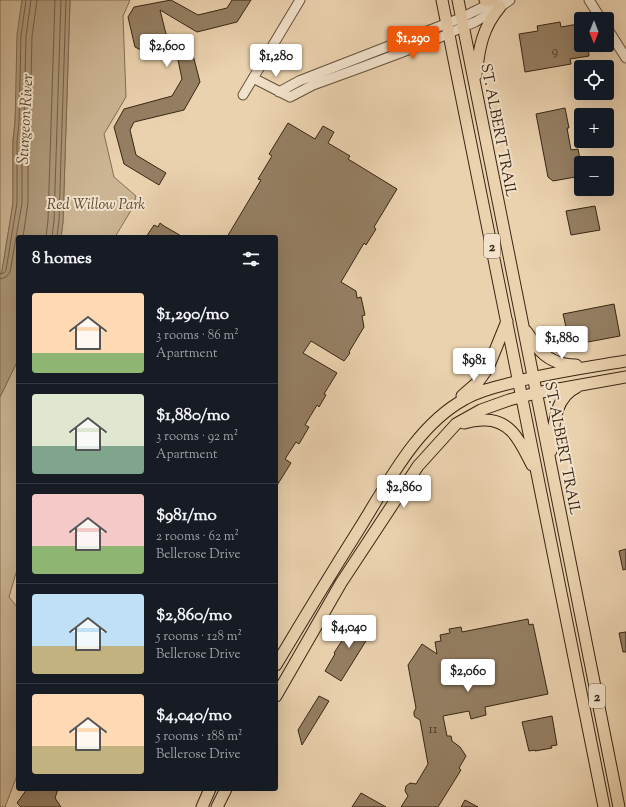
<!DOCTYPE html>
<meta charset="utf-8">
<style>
body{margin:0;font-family:"Sorts Mill Goudy",serif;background:#242831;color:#f1f3f6;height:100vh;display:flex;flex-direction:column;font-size:15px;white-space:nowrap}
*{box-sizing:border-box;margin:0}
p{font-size:13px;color:#9ea1a6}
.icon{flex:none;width:22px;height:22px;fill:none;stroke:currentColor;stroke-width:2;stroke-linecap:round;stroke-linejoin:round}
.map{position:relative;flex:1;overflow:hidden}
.details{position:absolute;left:16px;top:235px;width:262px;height:556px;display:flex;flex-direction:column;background:#171b24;border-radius:4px;box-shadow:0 4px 16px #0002}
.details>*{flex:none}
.needle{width:26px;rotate:180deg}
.buttons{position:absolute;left:574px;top:12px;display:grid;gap:8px}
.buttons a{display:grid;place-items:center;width:40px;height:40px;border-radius:4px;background:#171b24;box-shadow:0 4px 16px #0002;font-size:20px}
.price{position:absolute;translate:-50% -34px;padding:0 9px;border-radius:4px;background:#fff;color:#222;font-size:13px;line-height:26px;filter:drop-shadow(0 1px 2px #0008)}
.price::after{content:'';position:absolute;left:50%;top:24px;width:12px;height:9px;margin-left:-6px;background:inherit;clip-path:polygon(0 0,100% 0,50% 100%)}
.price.on{background:#ea580c;color:#fff}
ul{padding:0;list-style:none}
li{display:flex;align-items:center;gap:12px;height:100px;padding:0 16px}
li+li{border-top:1px solid #363941}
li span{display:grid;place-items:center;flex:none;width:112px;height:80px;border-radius:4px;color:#555}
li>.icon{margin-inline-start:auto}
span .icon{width:48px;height:48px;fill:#fffc;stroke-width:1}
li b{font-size:17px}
h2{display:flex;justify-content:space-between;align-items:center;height:48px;padding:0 16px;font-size:17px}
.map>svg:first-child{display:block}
.green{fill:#ccb594;stroke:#826e53}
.water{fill:#ae987a;stroke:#7e6a50}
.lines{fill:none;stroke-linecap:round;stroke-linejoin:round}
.shore{stroke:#725f46;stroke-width:1}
.building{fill:#957f64;stroke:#372612}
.minor-casing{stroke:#645139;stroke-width:11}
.major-casing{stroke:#372612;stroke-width:13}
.minor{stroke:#f2e2cb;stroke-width:9}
.major{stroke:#ebd2af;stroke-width:11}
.labels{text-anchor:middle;stroke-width:4;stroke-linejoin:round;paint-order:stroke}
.number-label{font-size:13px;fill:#4e3c26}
.shield{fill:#f2e2cb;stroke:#6f5e4a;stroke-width:1}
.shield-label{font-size:14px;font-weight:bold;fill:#372612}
.street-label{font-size:15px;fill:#372612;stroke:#f2e2cb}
.park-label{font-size:15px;font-style:italic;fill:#5c4a32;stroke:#f2e2cb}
.water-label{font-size:16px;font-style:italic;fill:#5b4831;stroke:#f2e2cb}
</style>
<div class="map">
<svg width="626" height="807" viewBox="0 0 626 807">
<rect width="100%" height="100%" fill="#ebd2af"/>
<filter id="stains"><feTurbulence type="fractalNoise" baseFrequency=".005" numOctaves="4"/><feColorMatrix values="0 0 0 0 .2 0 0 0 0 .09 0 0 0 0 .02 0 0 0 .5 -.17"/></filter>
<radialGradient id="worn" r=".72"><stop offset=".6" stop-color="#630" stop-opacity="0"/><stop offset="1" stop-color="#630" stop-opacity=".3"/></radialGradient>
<path class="green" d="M 0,0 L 22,0 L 20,17 L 15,123 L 13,140 L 13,203 L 2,271 L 0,275 Z
M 70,0 L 130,0 L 123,16 L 126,97 L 104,134 L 114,177 L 136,196 L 133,207 L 115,237 L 61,237 L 63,222 Z
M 18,360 L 18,569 L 16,573 L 9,597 L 18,608 L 18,773 L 5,807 L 0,807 L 0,397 Z"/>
<path class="water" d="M 22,0 L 70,0 L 63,222 L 61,237 L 18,237 L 18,360 L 0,397 L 0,275 L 2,271 L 13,203 L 13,140 L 15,123 L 17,35 Z"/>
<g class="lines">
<path class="shore" d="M 23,237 L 28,203 L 28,141 L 30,123 L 32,36 L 37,0
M 46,237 L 48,220 L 55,0
M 52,237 L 54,221 L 61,0
M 57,237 L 59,221 L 66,0
M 0,274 L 4,273 L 6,270 L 17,203 L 17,141 L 19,123 L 21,36 L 26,0
M 0,279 L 6,277 L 10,272 L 22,203 L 22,141 L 24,123 L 26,36 L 31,0"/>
</g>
<path class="building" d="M 171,0 L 198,15 L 227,8 L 232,0 L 251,0 L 237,22 L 197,32 L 160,10 L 166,34 L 192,51 L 200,82 L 184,110 L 134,122 L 130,130 L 136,155 L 166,173 L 159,185 L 124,164 L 114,127 L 124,109 L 172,96 L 182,79 L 178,60 L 159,49 L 145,52 L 135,47 L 128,17 L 134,7 Z
M 560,22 L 561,27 L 578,24 L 579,30 L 581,29 L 581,45 L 588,45 L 589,56 L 570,59 L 571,64 L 525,72 L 519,34 L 538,31 L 537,26 Z
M 565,108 L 569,128 L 567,128 L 571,150 L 578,149 L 581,164 L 581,176 L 553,181 L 548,177 L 536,114 Z
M 288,123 L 315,139 L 323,126 L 334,132 L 328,143 L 350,156 L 348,159 L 397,189 L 374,227 L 376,229 L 366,245 L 364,243 L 341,282 L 356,291 L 357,298 L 361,297 L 365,315 L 362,316 L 364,327 L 349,352 L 350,353 L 344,361 L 311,341 L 303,353 L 337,373 L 324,394 L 326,395 L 319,407 L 317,405 L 305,425 L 309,427 L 299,444 L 296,442 L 285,459 L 291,463 L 276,487 L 276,237 L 227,237 L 261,180 L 258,179 L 272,156 L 269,154 Z
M 595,206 L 600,230 L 571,235 L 566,211 Z
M 160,223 L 164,226 L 183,237 L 146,237 L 154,225 L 158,227 Z
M 614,304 L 620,336 L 577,344 L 569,340 L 563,314 Z
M 626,549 L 626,569 L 623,570 L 619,551 Z
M 358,616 L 363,619 L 362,621 L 374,628 L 341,681 L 325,671 L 335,654 L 334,653 Z
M 528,619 L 529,625 L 533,624 L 548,694 L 485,707 L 486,715 L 471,719 L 469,711 L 443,716 L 447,736 L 451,736 L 452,741 L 460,747 L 466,756 L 459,768 L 461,770 L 438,807 L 401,807 L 408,796 L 405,791 L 406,786 L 410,783 L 416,784 L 428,764 L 420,720 L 415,717 L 414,715 L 414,712 L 416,708 L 408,665 L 422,644 L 437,654 L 435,642 L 441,641 L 440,635 L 450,633 L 449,629 L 461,627 L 462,632 Z
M 626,632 L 626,652 L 623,652 L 619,633 Z
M 319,696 L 329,701 L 302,745 L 298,730 Z
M 552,716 L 557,745 L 551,746 L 552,748 L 535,751 L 535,750 L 529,751 L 522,722 Z
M 27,789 L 58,789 L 55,798 L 61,807 L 21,807 L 17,803 Z
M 361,793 L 386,807 L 352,807 Z
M 465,800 L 478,807 L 461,807 Z"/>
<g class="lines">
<defs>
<path id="minor" d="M 589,0 L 601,19
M 607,28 L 626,58
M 253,78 L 290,97 L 313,85 L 368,65 L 432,41 L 463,27 L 475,22 L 500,7 L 510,0
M 279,92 L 299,81 L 461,18 L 497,0
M 243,95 L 300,0"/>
<path id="major" d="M 442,0 L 604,807
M 458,0 L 619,807
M 485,0 L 493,0
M 476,75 C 479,49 482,28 500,7
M 526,331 C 530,336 533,342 537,347 C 547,360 560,365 576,365
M 462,396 L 478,382 L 488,368 L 507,321
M 464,423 C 470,421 477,420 483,420 C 512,419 521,444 532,465
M 551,451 C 554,428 553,398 577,387
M 276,665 C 304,618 332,572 361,526 C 389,481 417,425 465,399 C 482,389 501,386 519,381 C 554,372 590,367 626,361
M 276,696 L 341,583 L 418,466 L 456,424 L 481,410 L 509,400 L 536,393 L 626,377
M 202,807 L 210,789
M 217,807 L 226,789"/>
</defs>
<use href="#minor" class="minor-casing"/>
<use href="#major" class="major-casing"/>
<use href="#minor" class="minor"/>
<use href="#major" class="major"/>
</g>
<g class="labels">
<g class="number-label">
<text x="555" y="55">9</text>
<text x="433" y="733">11</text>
</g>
<g class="shield">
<rect x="484" y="234" width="16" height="24" rx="3"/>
<rect x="589" y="684" width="16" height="24" rx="3"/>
</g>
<g class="shield-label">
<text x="492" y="251">2</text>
<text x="597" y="701">2</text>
</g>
<g class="street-label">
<text transform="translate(499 130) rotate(79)" y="5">ST. ALBERT TRAIL</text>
<text transform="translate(563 448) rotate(79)" y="5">ST. ALBERT TRAIL</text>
</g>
<g class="park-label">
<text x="96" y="209">Red Willow Park</text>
</g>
<g class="water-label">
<text transform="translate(24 119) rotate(-87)" y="6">Sturgeon River</text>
</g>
</g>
<rect width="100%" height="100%" filter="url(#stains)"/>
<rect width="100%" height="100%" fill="url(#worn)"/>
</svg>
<div class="buttons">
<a><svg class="needle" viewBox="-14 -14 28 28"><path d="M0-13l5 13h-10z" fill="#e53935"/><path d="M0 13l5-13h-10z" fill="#9ea1a6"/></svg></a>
<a><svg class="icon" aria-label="locate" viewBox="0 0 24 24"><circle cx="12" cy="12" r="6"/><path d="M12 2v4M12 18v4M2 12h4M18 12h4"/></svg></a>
<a>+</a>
<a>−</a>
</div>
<b class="price on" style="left:413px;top:60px">$1,290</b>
<b class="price" style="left:167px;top:68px">$2,600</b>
<b class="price" style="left:276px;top:78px">$1,280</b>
<b class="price" style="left:562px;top:360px">$1,880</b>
<b class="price" style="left:474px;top:382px">$981</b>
<b class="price" style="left:404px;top:509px">$2,860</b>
<b class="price" style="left:349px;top:649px">$4,040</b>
<b class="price" style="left:468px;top:693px">$2,060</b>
<section class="details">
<h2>8 homes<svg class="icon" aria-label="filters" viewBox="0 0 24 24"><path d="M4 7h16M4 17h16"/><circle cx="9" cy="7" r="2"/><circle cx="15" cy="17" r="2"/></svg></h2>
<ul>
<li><span style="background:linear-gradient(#ffd9b3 75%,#8fb573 0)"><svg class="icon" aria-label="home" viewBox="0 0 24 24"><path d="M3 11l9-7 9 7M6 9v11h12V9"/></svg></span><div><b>$1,290/mo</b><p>3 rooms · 86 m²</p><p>Apartment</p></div></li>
<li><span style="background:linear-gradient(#dfe7d0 65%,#7fa58c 0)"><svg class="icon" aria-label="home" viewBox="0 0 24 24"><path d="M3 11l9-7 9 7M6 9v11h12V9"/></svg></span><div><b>$1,880/mo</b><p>3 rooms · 92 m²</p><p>Apartment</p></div></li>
<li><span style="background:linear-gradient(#f6c9c9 65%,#8fb573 0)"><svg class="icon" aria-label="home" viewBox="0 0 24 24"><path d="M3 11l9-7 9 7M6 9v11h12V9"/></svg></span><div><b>$981/mo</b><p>2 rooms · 62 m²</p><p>Bellerose Drive</p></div></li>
<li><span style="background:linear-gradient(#bfe0f5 65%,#c2b280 0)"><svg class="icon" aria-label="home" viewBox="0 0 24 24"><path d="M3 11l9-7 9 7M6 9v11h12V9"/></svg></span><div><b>$2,860/mo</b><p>5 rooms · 128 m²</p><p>Bellerose Drive</p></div></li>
<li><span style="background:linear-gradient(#ffd9b3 65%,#c2b280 0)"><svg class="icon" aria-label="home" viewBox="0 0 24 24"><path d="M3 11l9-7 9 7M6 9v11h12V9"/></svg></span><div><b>$4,040/mo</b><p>5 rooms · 188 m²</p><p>Bellerose Drive</p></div></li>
</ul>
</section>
</div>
